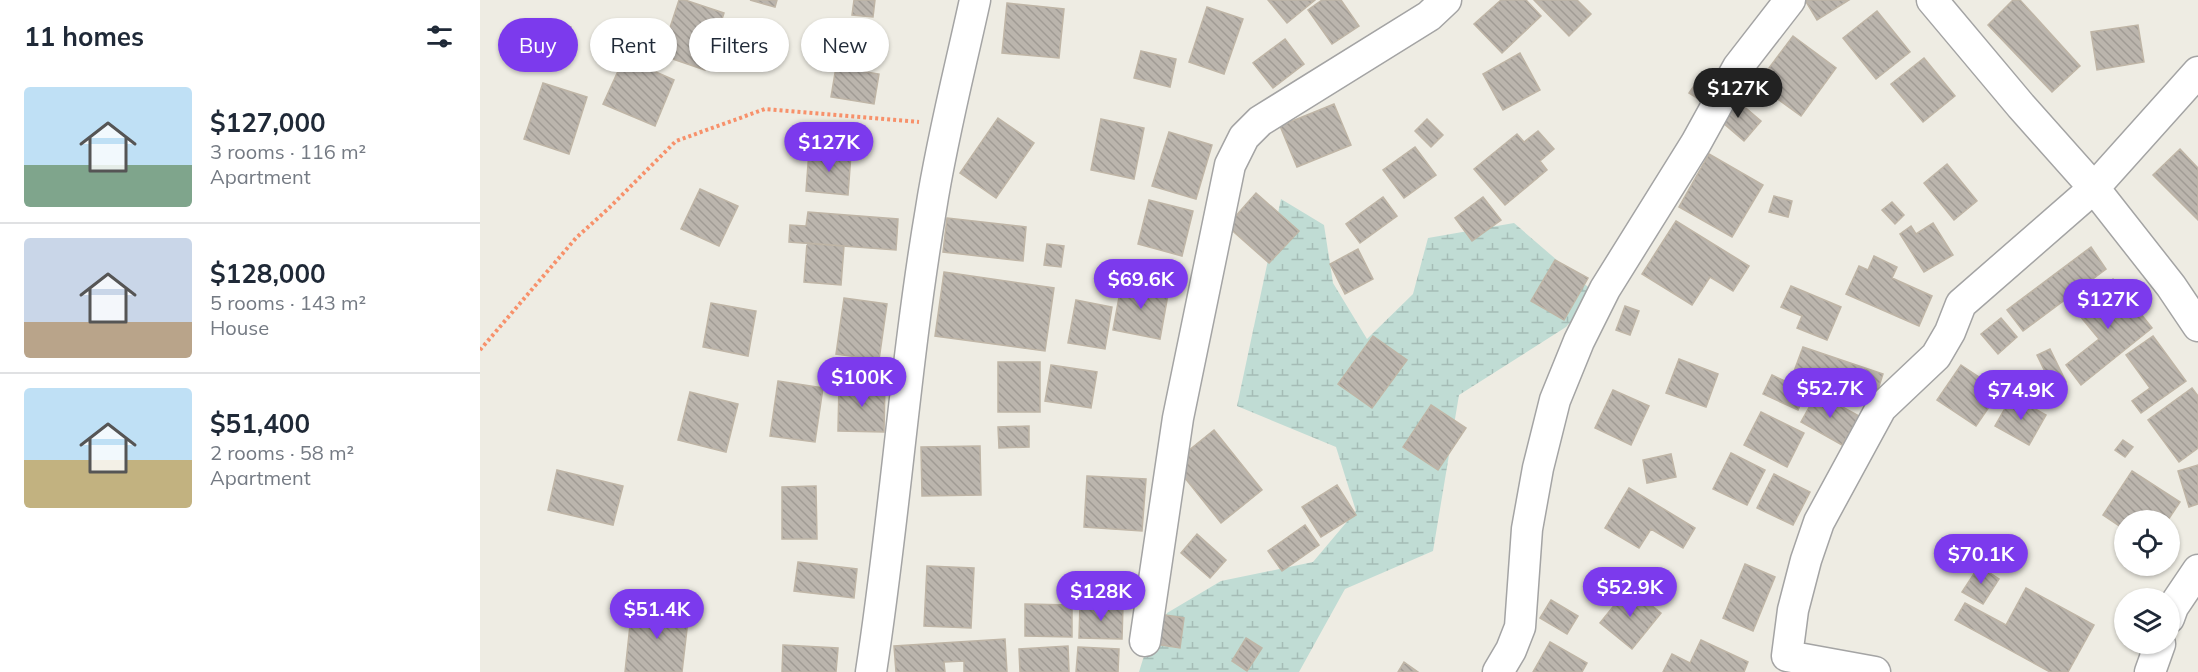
<!DOCTYPE html>
<meta charset="utf-8">
<style>
body{margin:0;font-family:Mulish,sans-serif;background:#f2f2f3;color:#1f2937;height:100vh;display:flex;flex-direction:column;font-size:22px;white-space:nowrap}
*{box-sizing:border-box;margin:0}
p{font-size:20px;color:#747a83}
.icon{flex:none;width:33px;height:33px;fill:none;stroke:currentColor;stroke-width:2;stroke-linecap:round;stroke-linejoin:round}
.map{position:relative;flex:1;overflow:hidden}
.details{display:flex;flex-direction:column;background:#fff;width:480px}
.details>*{flex:none}
.banner{position:absolute;left:18px;top:18px;width:570px;height:54px;display:flex;gap:12px}
.tools{position:absolute;left:1634px;top:510px;display:grid;gap:12px}
.tools a{display:grid;place-items:center;width:66px;height:66px;border-radius:50%;background:#fff;box-shadow:0 2px 4px #0004;font-size:30px}
.price{position:absolute;translate:-50% -51px;padding:0 14px;border-radius:21px;background:#7c3aed;color:#fff;font-size:20px;line-height:39px;filter:drop-shadow(0 2px 3px #0008)}
.price::after{content:'';position:absolute;left:50%;top:36px;width:18px;height:14px;margin-left:-9px;background:inherit;clip-path:polygon(0 0,100% 0,50% 100%)}
.price.current{background:#222;color:#fff}
ul{padding:0;list-style:none}
li{display:flex;align-items:center;gap:18px;height:150px;padding:0 24px}
li+li{border-top:2px solid #e0e1e3}
li span{display:grid;place-items:center;flex:none;width:168px;height:120px;border-radius:6px;color:#555}
li>.icon{margin-inline-start:auto}
span .icon{width:72px;height:72px;fill:#fffc;stroke-width:1}
li b{font-size:26px}
h2{display:flex;justify-content:space-between;align-items:center;height:72px;padding:0 24px;font-size:26px}
.pill{padding:0 21px;border-radius:27px;background:#fff;box-shadow:0 2px 4px #0004;font-size:21px;line-height:54px}
.pill.current{background:#7c3aed;color:#fff}
main{display:flex;flex:1;min-height:0}
.map>svg:first-child{display:block}
.wetland{fill:url(#wetland-marsh)}
.building{fill:url(#building-back-hatch);stroke:#bfb5a6;stroke-width:1.5}
.lines{fill:none;stroke-linecap:round;stroke-linejoin:round}
.street-casing{stroke:#a4a4a4;stroke-width:33}
.path{stroke:#f7916b;stroke-width:4;stroke-dasharray:3 3;stroke-linecap:butt}
.street{stroke:#fff;stroke-width:30}
</style>
<main>
<section class="details">
<h2>11 homes<svg class="icon" aria-label="filters" viewBox="0 0 24 24"><path d="M4 7h16M4 17h16"/><circle cx="9" cy="7" r="2"/><circle cx="15" cy="17" r="2"/></svg></h2>
<ul>
<li><span style="background:linear-gradient(#bfe0f5 65%,#7fa58c 0)"><svg class="icon" aria-label="home" viewBox="0 0 24 24"><path d="M3 11l9-7 9 7M6 9v11h12V9"/></svg></span><div><b>$127,000</b><p>3 rooms · 116 m²</p><p>Apartment</p></div></li>
<li><span style="background:linear-gradient(#c9d6e8 70%,#b9a48a 0)"><svg class="icon" aria-label="home" viewBox="0 0 24 24"><path d="M3 11l9-7 9 7M6 9v11h12V9"/></svg></span><div><b>$128,000</b><p>5 rooms · 143 m²</p><p>House</p></div></li>
<li><span style="background:linear-gradient(#bfe0f5 60%,#c2b280 0)"><svg class="icon" aria-label="home" viewBox="0 0 24 24"><path d="M3 11l9-7 9 7M6 9v11h12V9"/></svg></span><div><b>$51,400</b><p>2 rooms · 58 m²</p><p>Apartment</p></div></li>
</ul>
</section>
<div class="map">
<svg width="1718" height="672" viewBox="0 0 1718 672">
<defs>
<pattern id="wetland-marsh" width="20" height="14" patternUnits="userSpaceOnUse" patternTransform="scale(1.5)"><rect width="20" height="14" fill="#c0dcd4"/><path d="M1 5h8M5 5V1M11 12h8M15 12V8" fill="none" stroke="#a5bcb6"/></pattern>
<pattern id="building-back-hatch" width="6" height="6" patternUnits="userSpaceOnUse" patternTransform="scale(1.5)"><rect width="6" height="6" fill="#bbb5ad"/><path d="M-1 5l2 2M0 0l6 6M5-1l2 2" fill="none" stroke="#a09b94"/></pattern>
</defs>
<rect width="100%" height="100%" fill="#eeece3"/>
<path class="wetland" d="M 801,199 L 844,225 L 853,283 L 887,339 L 933,294 L 948,238 L 1034,223 L 1115,293 L 1086,327 L 979,395 L 953,551 L 865,589 L 819,672 L 659,672 L 663,659 L 687,613 L 741,581 L 833,562 L 876,511 L 856,447 L 757,406 Z"/>
<path class="building" d="M 199,0 L 205,0 L 244,13 L 225,70 L 181,55 Z
M 270,0 L 297,0 L 295,7 Z
M 374,0 L 395,0 L 393,17 L 372,15 Z
M 788,0 L 835,0 L 807,23 Z
M 842,0 L 861,0 L 879,26 L 852,44 L 828,10 Z
M 1021,0 L 1046,0 L 1061,16 L 1022,53 L 994,24 Z
M 1054,0 L 1097,0 L 1111,14 L 1089,36 Z
M 1325,0 L 1369,0 L 1337,20 Z
M 1533,0 L 1540,0 L 1600,66 L 1572,92 L 1508,25 Z
M 527,3 L 584,9 L 579,58 L 522,53 Z
M 727,7 L 763,19 L 744,74 L 709,62 Z
M 1397,11 L 1430,52 L 1396,79 L 1363,38 Z
M 61,19 L 91,27 L 82,58 L 52,49 Z
M 1658,25 L 1664,62 L 1617,70 L 1611,32 Z
M 360,27 L 399,32 L 393,68 L 355,62 Z
M 1313,36 L 1356,68 L 1321,116 L 1277,84 Z
M 805,39 L 824,64 L 793,88 L 773,63 Z
M 661,51 L 696,59 L 690,87 L 654,78 Z
M 1040,53 L 1060,90 L 1023,110 L 1003,74 Z
M 144,58 L 194,80 L 175,126 L 123,104 Z
M 1444,58 L 1475,96 L 1443,122 L 1411,84 Z
M 356,67 L 399,74 L 394,104 L 351,97 Z
M 1222,74 L 1238,84 L 1225,103 L 1209,93 Z
M 63,83 L 107,97 L 89,154 L 44,139 Z
M 1253,97 L 1281,121 L 1264,141 L 1236,117 Z
M 854,104 L 871,145 L 817,167 L 800,126 Z
M 518,118 L 554,143 L 516,198 L 480,173 Z
M 621,119 L 664,128 L 654,179 L 611,170 Z
M 947,119 L 963,135 L 951,147 L 935,131 Z
M 1058,131 L 1074,149 L 1060,161 L 1067,170 L 1025,205 L 994,169 L 1037,134 L 1044,142 Z
M 689,132 L 732,145 L 716,199 L 672,186 Z
M 935,147 L 956,175 L 924,198 L 903,170 Z
M 1700,149 L 1718,168 L 1718,220 L 1673,175 Z
M 329,151 L 371,154 L 368,195 L 326,191 Z
M 1229,154 L 1283,185 L 1252,237 L 1199,207 Z
M 1467,164 L 1497,201 L 1474,220 L 1444,183 Z
M 220,189 L 258,206 L 239,246 L 201,229 Z
M 776,193 L 819,231 L 789,263 L 747,226 Z
M 1294,196 L 1312,201 L 1308,217 L 1289,212 Z
M 903,197 L 917,216 L 880,243 L 866,224 Z
M 1003,197 L 1021,220 L 992,241 L 975,218 Z
M 669,200 L 713,211 L 702,256 L 658,244 Z
M 1412,202 L 1424,215 L 1415,224 L 1402,210 Z
M 328,212 L 418,219 L 416,250 L 309,242 L 310,225 L 326,226 Z
M 467,218 L 546,227 L 543,261 L 463,252 Z
M 1196,221 L 1269,266 L 1253,291 L 1230,277 L 1212,305 L 1162,274 Z
M 1453,223 L 1473,255 L 1444,272 L 1420,234 L 1431,226 L 1436,234 Z
M 327,243 L 364,246 L 361,285 L 324,282 Z
M 567,244 L 584,246 L 581,267 L 564,265 Z
M 1611,247 L 1626,269 L 1543,331 L 1527,310 Z
M 878,249 L 893,279 L 865,294 L 850,264 Z
M 1394,256 L 1417,267 L 1412,278 L 1452,296 L 1439,326 L 1366,294 L 1379,266 L 1388,270 Z
M 1075,260 L 1108,278 L 1084,320 L 1051,301 Z
M 464,272 L 574,288 L 565,351 L 455,336 Z
M 1633,279 L 1672,328 L 1601,385 L 1586,365 L 1619,339 L 1595,310 Z
M 642,281 L 689,289 L 680,339 L 633,330 Z
M 1311,286 L 1361,307 L 1347,340 L 1317,328 L 1322,316 L 1301,307 Z
M 364,298 L 407,304 L 399,360 L 356,354 Z
M 596,300 L 632,307 L 625,349 L 588,343 Z
M 231,303 L 276,311 L 268,356 L 223,347 Z
M 1145,306 L 1159,311 L 1150,335 L 1136,330 Z
M 1521,318 L 1537,337 L 1518,354 L 1501,334 Z
M 893,336 L 927,360 L 892,408 L 858,384 Z
M 1673,336 L 1706,381 L 1661,413 L 1652,401 L 1670,388 L 1646,355 Z
M 1323,347 L 1403,374 L 1394,402 L 1313,374 Z
M 1570,349 L 1586,382 L 1573,388 L 1557,355 Z
M 1199,359 L 1238,374 L 1226,407 L 1186,393 Z
M 518,362 L 560,362 L 560,412 L 518,412 Z
M 571,365 L 617,372 L 611,408 L 565,401 Z
M 1481,365 L 1520,391 L 1496,426 L 1457,400 Z
M 1292,375 L 1326,391 L 1318,410 L 1283,394 Z
M 298,381 L 343,388 L 335,442 L 290,436 Z
M 359,384 L 405,384 L 404,432 L 358,431 Z
M 1712,388 L 1718,396 L 1718,448 L 1699,462 L 1668,420 Z
M 1133,390 L 1169,406 L 1151,445 L 1115,428 Z
M 210,392 L 258,404 L 246,452 L 198,440 Z
M 1337,393 L 1379,416 L 1362,445 L 1321,422 Z
M 1532,396 L 1566,415 L 1549,445 L 1515,426 Z
M 951,405 L 986,428 L 958,470 L 923,447 Z
M 1281,412 L 1324,433 L 1307,467 L 1264,445 Z
M 549,426 L 549,447 L 519,448 L 518,427 Z
M 734,430 L 782,490 L 741,523 L 693,463 Z
M 1643,440 L 1653,447 L 1645,457 L 1635,450 Z
M 500,446 L 501,495 L 442,496 L 441,447 Z
M 1251,453 L 1285,470 L 1267,505 L 1233,489 Z
M 1191,454 L 1196,477 L 1167,483 L 1163,460 Z
M 1718,465 L 1718,504 L 1709,507 L 1698,471 Z
M 77,470 L 143,486 L 133,525 L 68,510 Z
M 1652,471 L 1700,502 L 1688,520 L 1644,520 L 1644,529 L 1623,515 Z
M 1294,474 L 1330,492 L 1313,525 L 1277,508 Z
M 607,476 L 666,479 L 662,531 L 604,527 Z
M 857,485 L 876,515 L 841,537 L 822,507 Z
M 336,486 L 337,539 L 302,539 L 302,487 Z
M 1149,488 L 1215,528 L 1203,548 L 1171,529 L 1159,548 L 1125,528 Z
M 825,525 L 839,545 L 802,571 L 788,551 Z
M 717,534 L 746,560 L 730,578 L 701,553 Z
M 318,562 L 377,569 L 374,598 L 314,591 Z
M 1265,564 L 1295,577 L 1273,631 L 1243,618 Z
M 447,566 L 494,568 L 491,628 L 444,626 Z
M 1499,566 L 1519,579 L 1503,604 L 1482,592 Z
M 1149,587 L 1181,613 L 1152,649 L 1120,623 Z
M 1546,588 L 1614,625 L 1588,672 L 1570,672 L 1475,620 L 1485,603 L 1526,625 Z
M 1071,600 L 1098,616 L 1087,634 L 1060,618 Z
M 545,604 L 592,605 L 592,637 L 545,636 Z
M 600,604 L 643,605 L 642,639 L 599,638 Z
M 152,606 L 209,612 L 202,672 L 145,672 Z
M 679,614 L 704,618 L 700,648 L 675,644 Z
M 766,638 L 782,648 L 767,671 L 752,661 Z
M 525,639 L 527,672 L 484,672 L 484,661 L 464,662 L 465,672 L 416,672 L 414,646 Z
M 1221,640 L 1268,662 L 1264,672 L 1183,672 L 1192,654 L 1210,663 Z
M 1070,642 L 1107,663 L 1102,672 L 1053,672 Z
M 303,645 L 358,648 L 356,672 L 302,672 Z
M 588,646 L 589,672 L 540,672 L 539,649 Z
M 598,647 L 639,649 L 638,672 L 596,672 Z
M 924,662 L 938,672 L 918,672 Z"/>
<g class="lines">
<defs>
<path id="street" d="M 1452,0 L 1541,106 L 1614,188 L 1691,286 L 1718,326
M 1689,618 L 1693,607 L 1718,570
M 665,641 L 698,418 L 750,165 L 764,137 L 780,121 L 949,16 L 966,0
M 1307,656 L 1313,610 L 1326,560 L 1339,522 L 1401,408 L 1456,356 L 1470,332 L 1481,304 L 1614,188 L 1718,72
M 1307,656 L 1395,672
M 391,672 C 415,518 425,362 451,209 C 462,138 480,69 495,0
M 1018,672 L 1031,650 L 1040,627 L 1047,529 L 1058,468 L 1075,400 L 1099,341 L 1125,289 L 1216,143 L 1258,67 L 1310,0
M 1670,672 L 1680,644"/>
</defs>
<use href="#street" class="street-casing"/>
<path class="path" d="M 0,350 L 96,238 L 129,208 L 196,141 L 285,109 L 439,122"/>
<use href="#street" class="street"/>
</g>
</svg>
<div class="tools">
<a><svg class="icon" aria-label="locate" viewBox="0 0 24 24"><circle cx="12" cy="12" r="6"/><path d="M12 2v4M12 18v4M2 12h4M18 12h4"/></svg></a>
<a><svg class="icon" aria-label="layers" viewBox="0 0 24 24"><path d="M12 4l9 5-9 5-9-5zM3 14l9 5 9-5"/></svg></a>
</div>
<b class="price current" style="left:1258px;top:119px">$127K</b>
<b class="price" style="left:349px;top:173px">$127K</b>
<b class="price" style="left:661px;top:310px">$69.6K</b>
<b class="price" style="left:1628px;top:330px">$127K</b>
<b class="price" style="left:382px;top:408px">$100K</b>
<b class="price" style="left:1350px;top:419px">$52.7K</b>
<b class="price" style="left:1541px;top:421px">$74.9K</b>
<b class="price" style="left:1501px;top:585px">$70.1K</b>
<b class="price" style="left:1150px;top:618px">$52.9K</b>
<b class="price" style="left:621px;top:622px">$128K</b>
<b class="price" style="left:177px;top:640px">$51.4K</b>
<div class="banner">
<a class="pill current">Buy</a>
<a class="pill">Rent</a>
<a class="pill">Filters</a>
<a class="pill">New</a>
</div>
</div>
</main>
